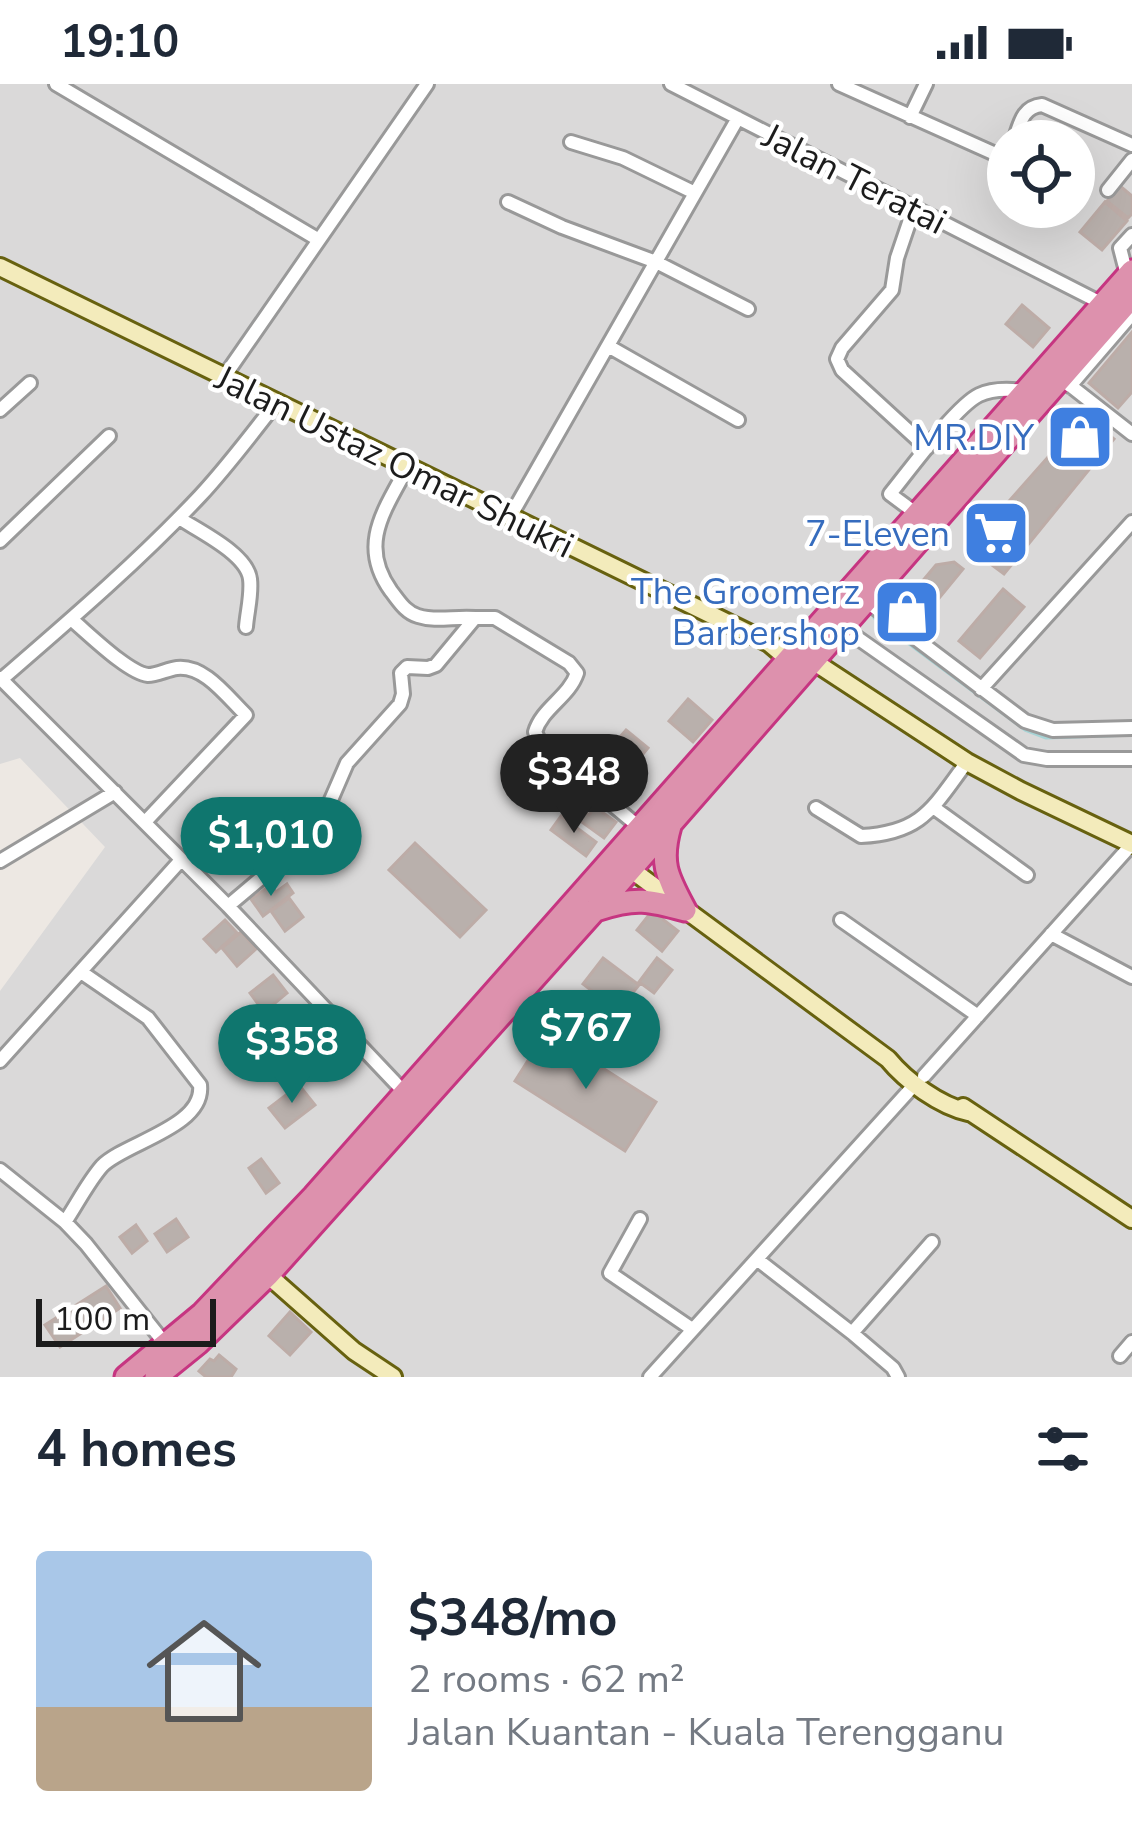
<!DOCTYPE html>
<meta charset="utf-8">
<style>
body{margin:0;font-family:"Nunito Sans",sans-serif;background:#f6f6f7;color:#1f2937;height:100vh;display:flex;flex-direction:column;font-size:45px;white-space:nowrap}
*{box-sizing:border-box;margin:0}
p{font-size:39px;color:#747a83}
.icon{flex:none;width:66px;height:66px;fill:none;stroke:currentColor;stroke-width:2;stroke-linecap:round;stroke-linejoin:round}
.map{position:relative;height:1293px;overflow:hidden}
.side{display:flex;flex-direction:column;background:#fff;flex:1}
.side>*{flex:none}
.tools{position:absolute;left:987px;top:36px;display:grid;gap:24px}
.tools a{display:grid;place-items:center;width:108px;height:108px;border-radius:50%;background:#fff;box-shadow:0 12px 48px #0002;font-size:60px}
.scale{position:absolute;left:36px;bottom:30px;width:180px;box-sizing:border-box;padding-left:12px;border:6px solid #1c1c1c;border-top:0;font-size:33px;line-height:42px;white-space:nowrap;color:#1c1c1c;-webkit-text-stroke:9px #fff;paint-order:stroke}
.price{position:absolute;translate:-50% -102px;padding:0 27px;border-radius:42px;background:#0f766e;color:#fff;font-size:39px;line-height:78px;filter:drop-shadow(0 3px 6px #0008)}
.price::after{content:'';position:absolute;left:50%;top:72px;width:36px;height:27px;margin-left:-18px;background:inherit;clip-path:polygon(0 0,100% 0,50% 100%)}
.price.selected{background:#222;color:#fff}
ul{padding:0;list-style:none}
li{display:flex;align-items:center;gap:36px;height:300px;padding:0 36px}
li+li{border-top:3px solid #e0e1e3}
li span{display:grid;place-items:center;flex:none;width:336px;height:240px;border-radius:12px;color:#555}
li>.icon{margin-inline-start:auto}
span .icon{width:144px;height:144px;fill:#fffc;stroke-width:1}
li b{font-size:51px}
h2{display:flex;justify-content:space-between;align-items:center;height:144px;padding:0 36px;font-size:51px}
.status{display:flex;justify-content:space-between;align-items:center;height:84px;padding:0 60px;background:#fff;direction:ltr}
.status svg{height:33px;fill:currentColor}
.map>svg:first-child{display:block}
.residential{fill:#dad9d9;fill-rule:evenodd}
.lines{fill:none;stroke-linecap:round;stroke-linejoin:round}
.stream{stroke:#a7d4d6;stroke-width:3}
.building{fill:#b9b0ac;stroke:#bdaca7;stroke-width:3}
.street-casing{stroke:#999;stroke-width:18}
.secondary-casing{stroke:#67610f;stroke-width:22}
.highway-casing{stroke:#c63581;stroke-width:27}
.street{stroke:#fff;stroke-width:12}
.secondary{stroke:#f3ebbb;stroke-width:16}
.highway{stroke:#dd91ad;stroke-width:21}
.labels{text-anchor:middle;stroke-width:9;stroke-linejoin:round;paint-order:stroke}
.street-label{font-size:36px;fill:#1c1c1c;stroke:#fff}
.shop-label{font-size:36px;fill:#366cbe;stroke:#fff;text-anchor:end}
</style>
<div class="status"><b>19:10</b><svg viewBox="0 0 49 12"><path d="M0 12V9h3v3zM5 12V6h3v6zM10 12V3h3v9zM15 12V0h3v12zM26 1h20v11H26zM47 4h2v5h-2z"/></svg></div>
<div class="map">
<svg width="1132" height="1293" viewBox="0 0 1132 1293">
<rect width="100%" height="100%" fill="#ede8e3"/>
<path class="residential" d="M 0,0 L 1132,0 L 1132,1293 L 0,1293 L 0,907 L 105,763 L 20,674 L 0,680 ZM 1008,57 L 1074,57 L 1074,123 L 1008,123 Z"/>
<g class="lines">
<path class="stream" d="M 874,534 L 1025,646 L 1046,654 L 1132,651"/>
</g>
<path class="building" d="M 1120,102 L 1132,112 L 1132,130 L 1128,134 L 1107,117 Z
M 1105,118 L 1127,137 L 1102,166 L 1080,148 Z
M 1022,221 L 1049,244 L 1033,263 L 1006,240 Z
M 1132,248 L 1132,308 L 1118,324 L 1089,299 Z
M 1097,341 L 1114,355 L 1004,490 L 973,467 L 972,459 L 1071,347 Z
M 954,478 L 963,485 L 912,547 L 894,531 L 936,481 Z
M 1003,505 L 1024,523 L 980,574 L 959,557 Z
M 688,615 L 712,636 L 693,658 L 669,637 Z
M 626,646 L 648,664 L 613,706 L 601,707 L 585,693 Z
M 578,723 L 589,731 L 595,723 L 616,738 L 604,754 L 572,731 Z
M 561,732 L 596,758 L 586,772 L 551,746 Z
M 415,759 L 486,826 L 460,853 L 389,786 Z
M 287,800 L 293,809 L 263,832 L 251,815 L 271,801 L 276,808 Z
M 289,814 L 303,833 L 285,847 L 271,827 Z
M 652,827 L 678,847 L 662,867 L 637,846 Z
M 225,836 L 237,849 L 216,868 L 204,855 Z
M 241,848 L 256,865 L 237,882 L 222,864 Z
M 603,874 L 639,901 L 618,927 L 583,900 Z
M 657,874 L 672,886 L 654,909 L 639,898 Z
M 273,891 L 287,909 L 264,928 L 250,909 Z
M 297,933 L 304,941 L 314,933 L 324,946 L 297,967 L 280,946 Z
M 546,948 L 656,1018 L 625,1067 L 515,997 Z
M 299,1001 L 315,1021 L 285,1044 L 269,1024 Z
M 261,1075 L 279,1099 L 266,1109 L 249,1084 Z
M 176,1135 L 188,1153 L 167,1168 L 155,1150 Z
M 136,1141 L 147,1157 L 132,1169 L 120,1153 Z
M 106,1202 L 120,1224 L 60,1263 L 45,1241 Z
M 290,1228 L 311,1248 L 290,1271 L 269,1252 Z
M 219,1271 L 236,1285 L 231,1293 L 206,1293 L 199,1287 L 210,1275 L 214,1277 Z"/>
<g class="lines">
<defs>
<path id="street" d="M 56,0 L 319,156
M 671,0 L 1103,220
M 839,0 L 993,69 L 1000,71 L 1008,67
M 910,33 L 926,0
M 1014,57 C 1020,40 1022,23 1042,21 L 1132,61
M 571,58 L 623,74 L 695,109
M 1108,106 L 1132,76
M 508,118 L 562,143 L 656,178 L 748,225
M 914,124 L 897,174 L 892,206 L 842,264 L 837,275 L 842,286 L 927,364
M 1127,191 L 1120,164 L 1132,151
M 608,262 L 738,336
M 224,293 L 427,0
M 1067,299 L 1132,350
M 1070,302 L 1132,230
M 0,326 L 30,299
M 407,384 C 384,427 358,461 391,507 C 399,517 405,528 418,532 C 436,538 456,532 475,534
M 917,430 L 890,410 C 908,388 956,322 979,311 C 993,304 1010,305 1025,307
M 510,433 L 738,34
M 179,434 C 199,447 247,470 250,495 C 252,511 247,528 246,543
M 0,457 L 109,352
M 866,517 L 1025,637 L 1053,646 L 1132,644
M 71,535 C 88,549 128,589 148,591 C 157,591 168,585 177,584 C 205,581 227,613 246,631 L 145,738
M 842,543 L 1024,671 L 1047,675 L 1132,675
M 0,594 L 228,822 L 405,1009
M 2,595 C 69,537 138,478 200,412 C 227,383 251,351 276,319
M 981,605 L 1132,438
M 933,723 L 1027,791
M 816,724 L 861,752 C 923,749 933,723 967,678
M 0,777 L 115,708
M 228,822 L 305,757 L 321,739 L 347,679 L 400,620 L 403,610 L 401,589 L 407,583 L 428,584 L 436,581 L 475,534 L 495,534 L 569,579 L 577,589 C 569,613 542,624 535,648 L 541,661 L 639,743
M 841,836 L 978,932
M 1051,850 L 1132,893
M 0,977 L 181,776
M 924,992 L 1132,760
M 0,1086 L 65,1138 L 86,1160 L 166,1261
M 640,1135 L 610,1189 L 692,1245
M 65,1138 C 77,1120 88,1098 102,1082 C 124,1059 205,1043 200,1001 L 148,934 L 81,888
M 758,1176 L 852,1249 L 893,1284 L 898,1293
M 852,1249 L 932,1158
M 1120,1272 L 1132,1258
M 650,1293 L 916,999"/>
<path id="secondary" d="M 0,183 L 769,559 L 788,575
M 813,577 L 967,678 L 1021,707 L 1132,760
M 625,781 L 888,975 C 906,997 940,1022 968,1028
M 963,1023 L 1132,1135
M 268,1191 L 354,1267 L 393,1293"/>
<path id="highway" d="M 670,742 C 659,780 668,794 685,826
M 599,825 C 635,813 649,816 685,826
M 126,1293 L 202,1230 L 314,1112 L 1132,187
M 156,1293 L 198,1259 L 268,1191 L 595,826 L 1132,213"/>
</defs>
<use href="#street" class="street-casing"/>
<use href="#secondary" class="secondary-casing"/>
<use href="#highway" class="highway-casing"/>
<use href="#street" class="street"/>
<use href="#secondary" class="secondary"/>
<use href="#highway" class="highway"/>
</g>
<defs>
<symbol id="shop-square" viewBox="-11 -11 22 22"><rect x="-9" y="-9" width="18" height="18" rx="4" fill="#3f7fe0" stroke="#fff"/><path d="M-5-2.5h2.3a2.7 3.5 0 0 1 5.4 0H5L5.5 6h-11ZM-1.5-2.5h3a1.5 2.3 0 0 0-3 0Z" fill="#fff"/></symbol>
<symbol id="supermarket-square" viewBox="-11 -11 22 22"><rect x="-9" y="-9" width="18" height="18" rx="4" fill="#3f7fe0" stroke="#fff"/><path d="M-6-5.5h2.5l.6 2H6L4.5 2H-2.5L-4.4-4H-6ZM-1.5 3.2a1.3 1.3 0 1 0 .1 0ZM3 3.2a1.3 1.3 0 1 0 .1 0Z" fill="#fff"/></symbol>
</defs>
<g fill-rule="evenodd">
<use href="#shop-square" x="1042" y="315" width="76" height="76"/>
<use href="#supermarket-square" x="958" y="411" width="76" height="76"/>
<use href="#shop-square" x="869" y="490" width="76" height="76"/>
</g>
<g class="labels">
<g class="street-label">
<text transform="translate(855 94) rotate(27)" y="13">Jalan Teratai</text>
<text transform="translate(395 377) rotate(26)" y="13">Jalan Ustaz Omar Shukri</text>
</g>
<g class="shop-label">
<text x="1034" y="366">MR.DIY</text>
<text x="950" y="462">7-Eleven</text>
<text x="860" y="520">The Groomerz<tspan x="860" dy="41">Barbershop</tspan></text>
</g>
</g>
</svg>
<div class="tools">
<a><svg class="icon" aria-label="locate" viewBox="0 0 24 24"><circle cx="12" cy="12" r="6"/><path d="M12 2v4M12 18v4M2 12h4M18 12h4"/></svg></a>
</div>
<div class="scale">100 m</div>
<b class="price selected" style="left:574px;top:752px">$348</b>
<b class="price" style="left:271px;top:815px">$1,010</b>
<b class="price" style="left:586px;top:1008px">$767</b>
<b class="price" style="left:292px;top:1022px">$358</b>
</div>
<section class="side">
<h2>4 homes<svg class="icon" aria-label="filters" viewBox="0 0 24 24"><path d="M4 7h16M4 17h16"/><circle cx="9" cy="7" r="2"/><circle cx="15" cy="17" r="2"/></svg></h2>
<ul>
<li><span style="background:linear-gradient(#a9c7e8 65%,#b9a48a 0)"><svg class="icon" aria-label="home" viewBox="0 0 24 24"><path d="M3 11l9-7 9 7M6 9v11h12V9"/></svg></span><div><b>$348/mo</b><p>2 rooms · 62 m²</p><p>Jalan Kuantan - Kuala Terengganu</p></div></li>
</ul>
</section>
